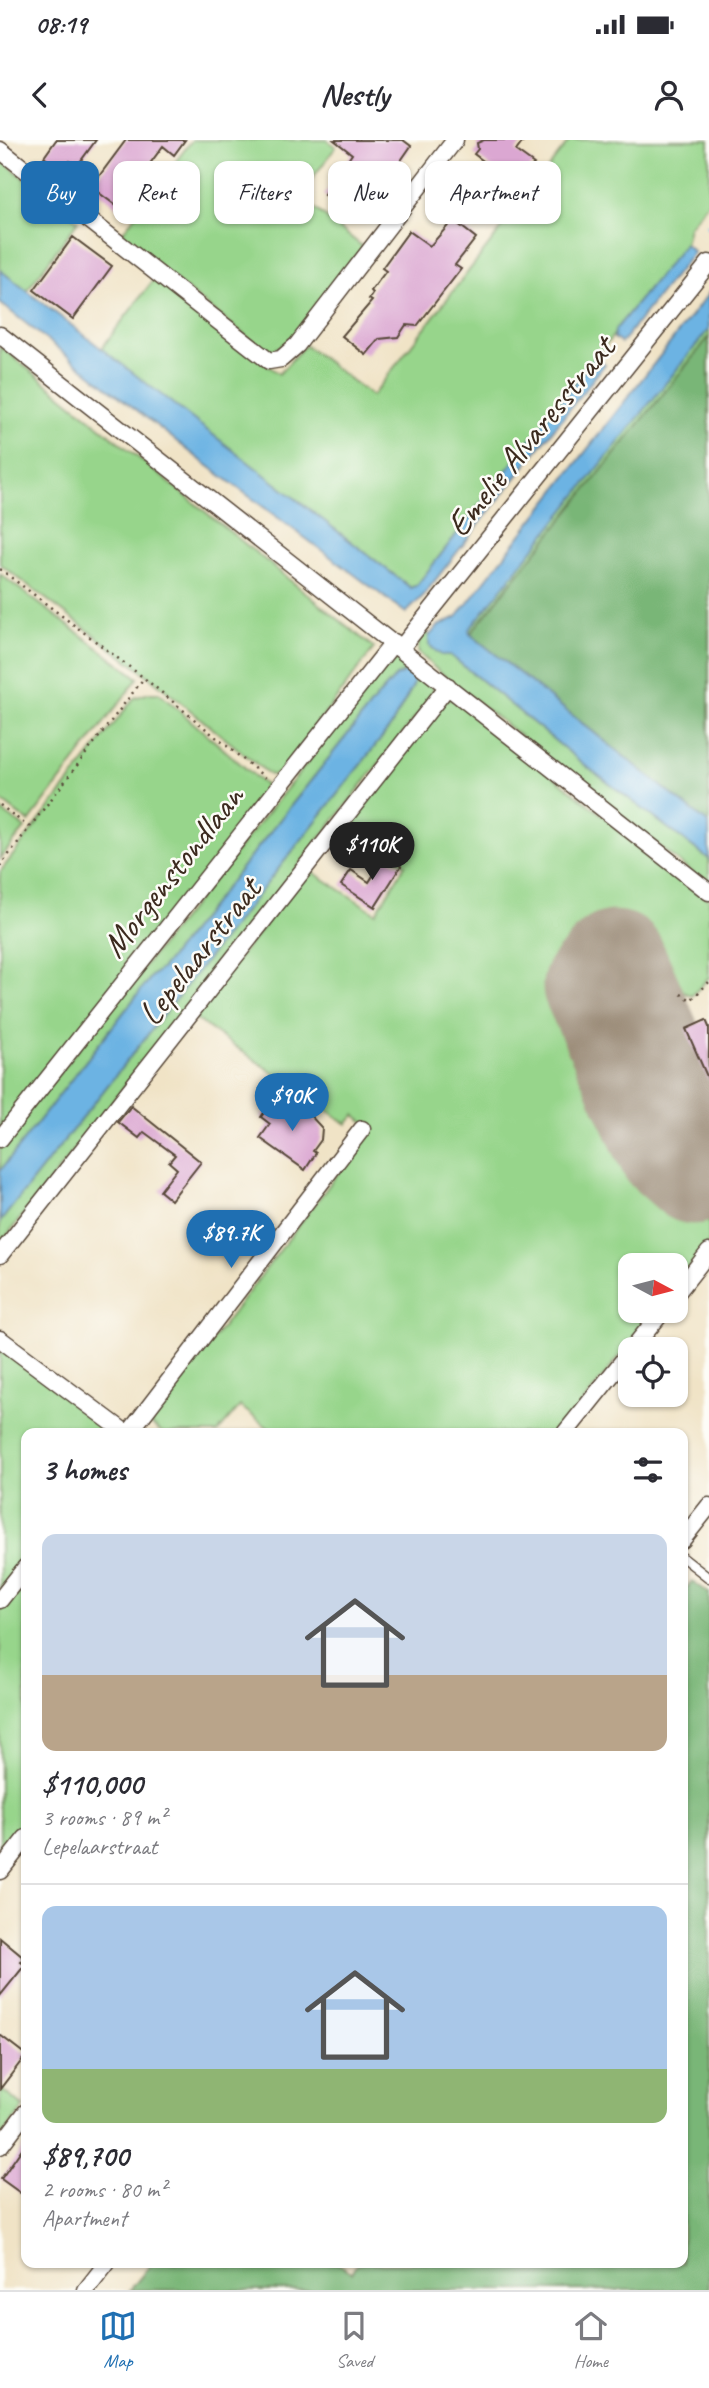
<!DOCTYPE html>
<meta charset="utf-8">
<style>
body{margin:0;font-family:Caveat,sans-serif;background:#f2f2f3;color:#2b2b33;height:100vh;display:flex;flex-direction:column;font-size:26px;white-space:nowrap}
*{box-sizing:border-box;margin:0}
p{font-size:23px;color:#7c7c81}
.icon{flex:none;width:38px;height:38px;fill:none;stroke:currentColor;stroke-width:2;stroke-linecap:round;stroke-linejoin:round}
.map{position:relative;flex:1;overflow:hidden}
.panel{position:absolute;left:21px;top:1288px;width:667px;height:840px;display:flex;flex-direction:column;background:#fff;border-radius:14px;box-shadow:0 2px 5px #0004}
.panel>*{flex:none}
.guide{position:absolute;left:21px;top:21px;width:668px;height:63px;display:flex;gap:14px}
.needle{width:46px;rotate:97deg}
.controls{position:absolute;left:618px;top:1113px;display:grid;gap:14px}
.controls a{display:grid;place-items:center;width:70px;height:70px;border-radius:14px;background:#fff;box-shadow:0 2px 5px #0004;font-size:35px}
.price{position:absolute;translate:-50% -60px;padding:0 16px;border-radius:24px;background:#1f6fb2;color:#fff;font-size:23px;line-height:46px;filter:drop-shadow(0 2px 4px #0008)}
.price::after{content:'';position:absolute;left:50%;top:42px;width:21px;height:16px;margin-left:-10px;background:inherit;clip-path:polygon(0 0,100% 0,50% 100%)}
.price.active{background:#222;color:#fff}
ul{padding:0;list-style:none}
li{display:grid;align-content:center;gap:14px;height:371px;padding:0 21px}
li+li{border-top:2px solid #e1e1e2}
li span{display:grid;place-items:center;height:217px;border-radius:14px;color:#555}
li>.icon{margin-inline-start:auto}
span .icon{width:126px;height:126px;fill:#fffc;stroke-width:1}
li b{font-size:30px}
h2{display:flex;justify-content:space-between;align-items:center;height:84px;padding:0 21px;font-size:30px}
.pill{padding:0 24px;border-radius:14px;background:#fff;box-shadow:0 2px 5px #0004;font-size:24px;line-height:63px}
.pill.active{background:#1f6fb2;color:#fff}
.status{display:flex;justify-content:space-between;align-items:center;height:49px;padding:0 35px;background:#fff;direction:ltr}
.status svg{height:19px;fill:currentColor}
header{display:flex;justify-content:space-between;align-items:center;height:91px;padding:0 21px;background:#fff;font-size:32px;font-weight:700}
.dock{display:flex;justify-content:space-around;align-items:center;height:98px;border-top:2px solid #e1e1e2;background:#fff;font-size:19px;color:#7c7c81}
.dock a{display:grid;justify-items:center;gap:4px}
.dock .active{color:#1f6fb2}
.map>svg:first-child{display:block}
.green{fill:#97d58b;stroke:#698054;stroke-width:2}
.forest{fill:#79b677;stroke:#5a704a;stroke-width:2}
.water{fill:#6cb3e3;stroke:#546e80;stroke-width:2}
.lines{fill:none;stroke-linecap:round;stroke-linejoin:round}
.stream{stroke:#6cb3e3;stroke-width:4.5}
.runway{stroke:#968672;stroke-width:103}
.building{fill:#dba7d2}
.lane-casing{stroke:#564637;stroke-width:11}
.street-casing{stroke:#564637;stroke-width:19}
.path{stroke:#564637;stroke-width:2.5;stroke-dasharray:2 5;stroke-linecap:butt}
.lane{stroke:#fff;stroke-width:8}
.street{stroke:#fff;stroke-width:16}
.labels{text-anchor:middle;stroke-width:5;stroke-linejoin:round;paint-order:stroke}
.street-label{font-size:35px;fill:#3b2a1e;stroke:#fdfcf7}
</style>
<div class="status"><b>08:19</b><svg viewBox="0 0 49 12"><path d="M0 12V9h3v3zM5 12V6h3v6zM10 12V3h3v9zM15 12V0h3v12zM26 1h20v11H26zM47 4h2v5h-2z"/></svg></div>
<header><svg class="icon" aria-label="back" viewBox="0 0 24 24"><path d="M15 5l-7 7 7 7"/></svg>Nestly<svg class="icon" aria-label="person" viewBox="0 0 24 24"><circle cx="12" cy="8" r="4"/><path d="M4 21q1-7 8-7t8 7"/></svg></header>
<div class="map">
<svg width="709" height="2150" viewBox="0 0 709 2150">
<rect width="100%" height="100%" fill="#fdfcf7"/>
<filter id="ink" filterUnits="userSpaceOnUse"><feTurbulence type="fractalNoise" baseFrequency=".0143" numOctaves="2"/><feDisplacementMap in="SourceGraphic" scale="14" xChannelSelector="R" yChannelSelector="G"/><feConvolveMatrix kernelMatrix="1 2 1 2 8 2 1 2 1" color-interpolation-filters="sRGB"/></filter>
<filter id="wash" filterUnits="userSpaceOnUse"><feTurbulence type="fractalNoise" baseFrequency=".00686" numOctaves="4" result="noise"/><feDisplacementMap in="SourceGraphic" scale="28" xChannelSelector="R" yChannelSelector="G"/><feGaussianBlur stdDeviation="1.57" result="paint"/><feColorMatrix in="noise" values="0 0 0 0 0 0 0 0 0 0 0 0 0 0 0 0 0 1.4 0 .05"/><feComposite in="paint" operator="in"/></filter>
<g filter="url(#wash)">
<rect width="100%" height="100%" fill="#f0e3c6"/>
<path class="green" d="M 192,0 L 327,0 L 336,7 L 299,56 L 363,107 L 292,202 L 272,210 L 263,209 L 119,97 Z
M 570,0 L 709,0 L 709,61 L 689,87 L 685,104 L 417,445 L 411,448 L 101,209 L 155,138 L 279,234 L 305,205 L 372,256 Z
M 0,19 L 78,81 L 27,151 L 0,130 Z
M 709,189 L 709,197 L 470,494 L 469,489 Z
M 0,206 L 374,508 L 280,634 L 270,635 L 147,535 L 0,424 Z
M 0,434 L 138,538 L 29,682 L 0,660 Z
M 425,492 L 429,496 L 430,505 L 441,515 L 450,515 L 586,626 L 709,719 L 709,746 L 436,529 L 418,512 L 419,498 Z
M 397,519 C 411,522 435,539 433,555 L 0,1104 L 0,1082 L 391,586 L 414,544 L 408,532 L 396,536 L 379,555 L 162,828 L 152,836 L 0,1031 L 0,1006 L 389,521 Z
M 149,553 L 159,553 L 266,646 L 266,655 L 0,991 L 0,732 L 134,558 Z
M 445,558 L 455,559 L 709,759 L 709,837 L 692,856 L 680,850 L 645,880 L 617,817 L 591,846 L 667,1014 L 696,1038 L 709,1027 L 709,1102 L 676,1145 L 676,1125 L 630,1125 L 630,1171 L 655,1171 L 559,1293 L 275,1293 L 240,1266 L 217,1293 L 163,1293 L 150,1283 L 372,988 L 355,975 L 347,984 L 193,877 L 308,729 L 376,773 L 405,725 L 346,688 Z
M 0,670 L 25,688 L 0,719 Z
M 709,970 L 709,1024 L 691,988 Z
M 0,1205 L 112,1293 L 26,1293 L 26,1416 L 0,1450 Z
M 26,1436 L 26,1687 L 0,1721 L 0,1469 Z
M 0,1949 L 24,1967 L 0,1998 Z"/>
<path class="forest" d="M 709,197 L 709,684 L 470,494 Z
M 692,1441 L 709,1453 L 709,2150 L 130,2150 L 152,2123 L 337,2123 L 352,2132 L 358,2123 L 682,2123 L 682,1454 Z"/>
<path class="water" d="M 685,104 L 693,111 L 692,114 L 621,203 L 614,198 L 615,190 Z
M 0,130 L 411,448 L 417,445 L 595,217 L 605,224 L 422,457 L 406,473 L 203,322 L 0,163 Z
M 709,153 L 709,189 L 469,490 L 470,494 L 709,684 L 709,719 L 586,626 L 450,515 L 441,515 L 429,505 L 429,496 L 438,486 L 457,477 Z
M 408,531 L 414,537 L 414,544 L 391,586 L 0,1082 L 0,1031 L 152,836 L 162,828 L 379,555 L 396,536 Z"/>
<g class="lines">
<path class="stream" d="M 708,86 L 709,86"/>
<path class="runway" d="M 615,822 L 704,1025 L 694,1033 L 669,1011 L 594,846 Z"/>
</g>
<g id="blocks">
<path class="building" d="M 56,0 L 96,0 L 77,26 L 70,21 L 62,31 L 44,17 Z
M 126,0 L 185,0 L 174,15 L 163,6 L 118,67 L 91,47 Z
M 334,0 L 403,0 L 411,6 L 362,77 L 357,73 L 355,76 L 324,55 L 352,14 Z
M 484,0 L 524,0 L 516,11 L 534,24 L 514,44 L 474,14 L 478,9 L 477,3 Z
M 453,80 L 476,98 L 455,125 L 461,129 L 417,186 L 406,185 L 398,197 L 379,199 L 366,215 L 342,196 L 372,161 L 369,159 L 373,153 L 371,151 L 386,131 L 382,128 L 409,91 L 430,106 Z
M 73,97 L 112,126 L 73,179 L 34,150 Z
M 385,717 L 401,726 L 375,767 L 341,745 L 351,730 L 369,742 Z
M 706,880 L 709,887 L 709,941 L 686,889 Z
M 275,957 L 304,975 L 307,972 L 322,988 L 321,1000 L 313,1011 L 316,1013 L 305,1030 L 260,998 L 270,984 L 261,977 Z
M 131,966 L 201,1022 L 171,1060 L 160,1051 L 177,1029 L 169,1022 L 175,1015 L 144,992 L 139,998 L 118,982 Z
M 0,1798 L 24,1818 L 21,1822 L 25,1825 L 0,1856 Z
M 0,1895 L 26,1915 L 0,1949 Z
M 26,2003 L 26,2057 L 1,2039 Z"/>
</g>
</g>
<g filter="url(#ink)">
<use href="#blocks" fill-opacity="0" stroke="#564637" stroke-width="2"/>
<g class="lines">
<defs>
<path id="lane" d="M 682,1417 L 709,1438"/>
<path id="street" d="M 0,10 L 269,221 L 281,219 L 297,205 L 455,0
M 0,195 L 709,752
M 401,508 L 709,123
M 0,999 L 394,502
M 0,1115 L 448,546
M 676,1154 L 709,1112
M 0,1199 L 126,1293
M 632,1209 L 663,1171
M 129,1293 L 362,989
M 565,1293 L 630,1212
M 682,1400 L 709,1366
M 0,1460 L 26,1427
M 0,1731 L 26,1698
M 0,2006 L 26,1972
M 86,2150 L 107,2123"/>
</defs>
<use href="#lane" class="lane-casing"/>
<use href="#street" class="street-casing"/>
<path class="path" d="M 0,429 L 144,538 L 267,639
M 0,665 L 30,688
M 0,726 L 144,538
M 681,854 L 691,860 L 709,842"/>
<use href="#lane" class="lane"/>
<use href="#street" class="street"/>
</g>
</g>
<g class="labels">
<g class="street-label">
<text transform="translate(530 296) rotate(-51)" y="12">Emelie Alvaresstraat</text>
<text transform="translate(172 731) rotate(-52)" y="12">Morgenstondlaan</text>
<text transform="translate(199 811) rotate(-52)" y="12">Lepelaarstraat</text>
</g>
</g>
</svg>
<div class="controls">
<a><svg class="needle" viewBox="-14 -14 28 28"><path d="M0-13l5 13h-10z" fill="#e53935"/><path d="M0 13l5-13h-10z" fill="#7c7c81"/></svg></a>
<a><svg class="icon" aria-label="locate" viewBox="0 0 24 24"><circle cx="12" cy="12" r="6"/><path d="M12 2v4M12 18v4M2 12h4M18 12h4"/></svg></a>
</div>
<b class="price active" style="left:372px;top:742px">$110K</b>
<b class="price" style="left:292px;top:993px">$90K</b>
<b class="price" style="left:231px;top:1130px">$89.7K</b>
<div class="guide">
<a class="pill active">Buy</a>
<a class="pill">Rent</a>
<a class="pill">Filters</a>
<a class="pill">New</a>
<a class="pill">Apartment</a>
</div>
<section class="panel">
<h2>3 homes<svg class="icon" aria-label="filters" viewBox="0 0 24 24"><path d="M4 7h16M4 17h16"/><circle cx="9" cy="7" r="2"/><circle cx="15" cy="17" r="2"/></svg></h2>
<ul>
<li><span style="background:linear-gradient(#c9d6e8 65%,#b9a48a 0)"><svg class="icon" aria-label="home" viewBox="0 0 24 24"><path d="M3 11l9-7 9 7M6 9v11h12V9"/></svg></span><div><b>$110,000</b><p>3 rooms · 89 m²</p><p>Lepelaarstraat</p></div></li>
<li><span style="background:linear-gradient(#a9c7e8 75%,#8fb573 0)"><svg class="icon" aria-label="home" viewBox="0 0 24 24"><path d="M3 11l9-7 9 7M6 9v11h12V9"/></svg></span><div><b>$89,700</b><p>2 rooms · 80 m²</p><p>Apartment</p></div></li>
</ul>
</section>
</div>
<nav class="dock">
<a class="active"><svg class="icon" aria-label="map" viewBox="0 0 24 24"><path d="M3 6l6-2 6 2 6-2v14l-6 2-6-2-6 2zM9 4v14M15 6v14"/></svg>Map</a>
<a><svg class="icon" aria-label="saved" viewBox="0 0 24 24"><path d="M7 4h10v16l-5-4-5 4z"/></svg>Saved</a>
<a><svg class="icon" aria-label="home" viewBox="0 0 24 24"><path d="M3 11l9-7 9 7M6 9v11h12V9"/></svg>Home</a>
</nav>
